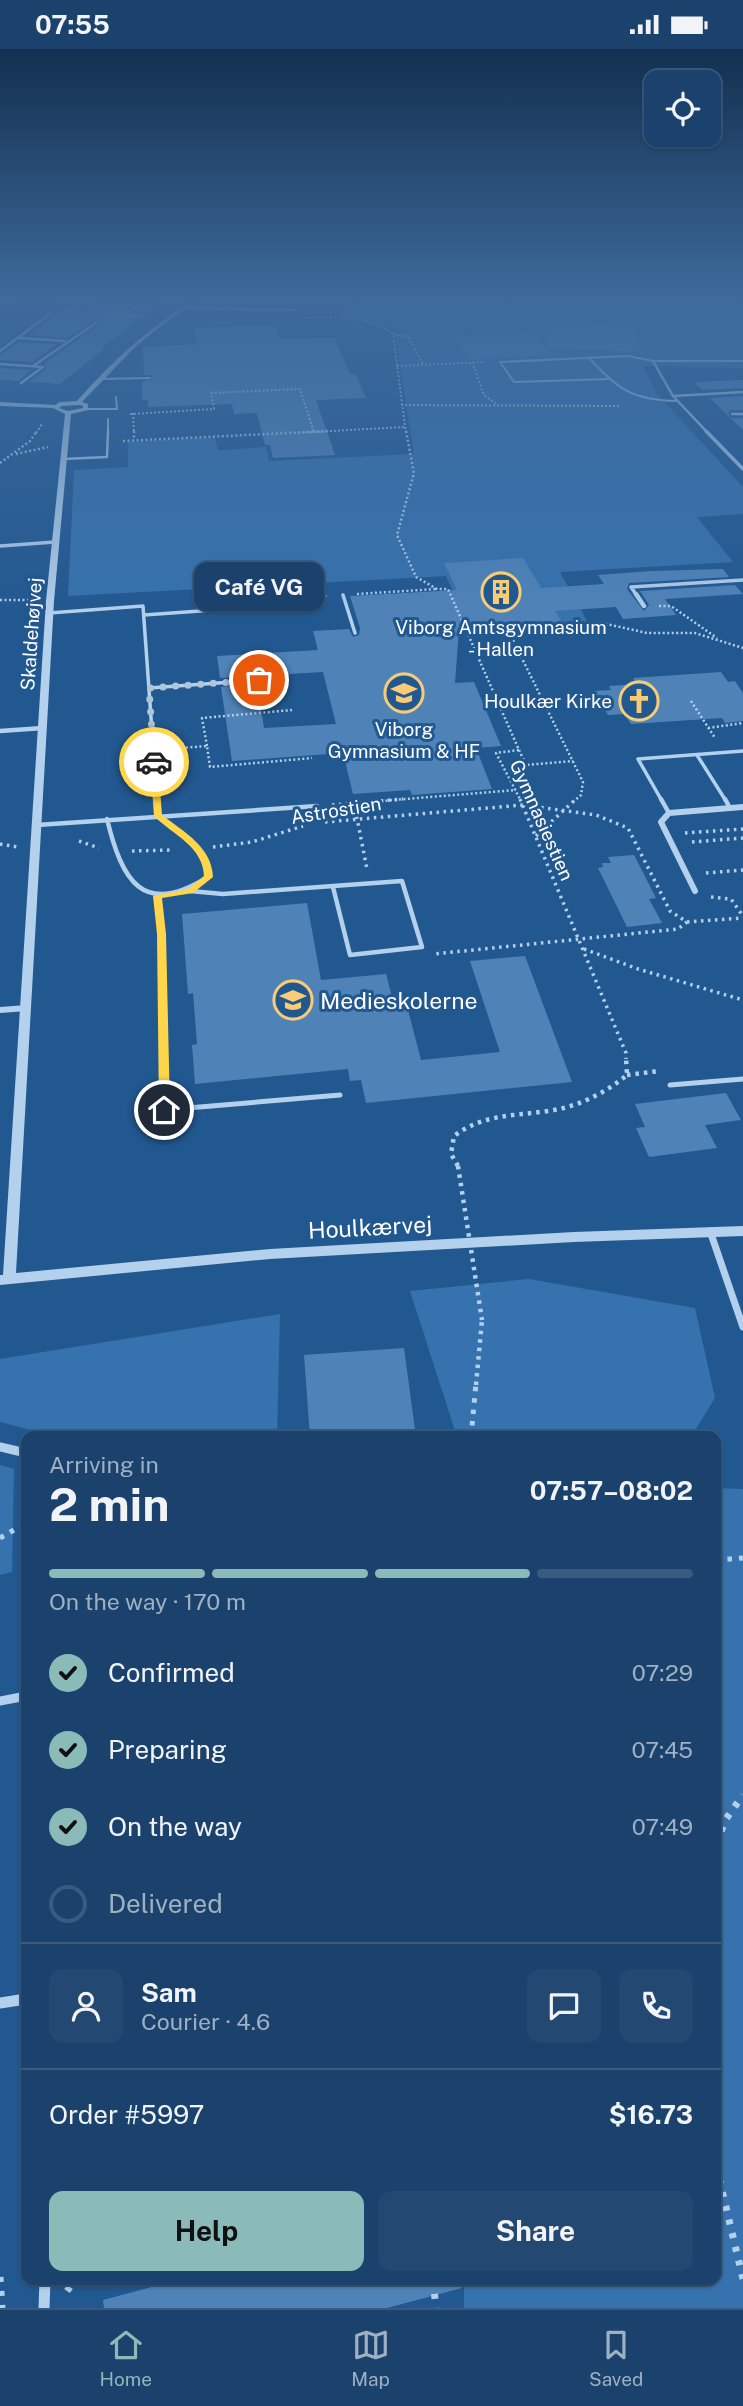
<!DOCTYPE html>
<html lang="en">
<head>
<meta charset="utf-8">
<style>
  body { margin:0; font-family:"Public Sans",sans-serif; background:#234972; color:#f1f3f6; height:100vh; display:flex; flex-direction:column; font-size:26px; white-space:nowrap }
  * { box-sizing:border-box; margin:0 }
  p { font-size:23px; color:#9fb0c2 }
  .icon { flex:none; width:38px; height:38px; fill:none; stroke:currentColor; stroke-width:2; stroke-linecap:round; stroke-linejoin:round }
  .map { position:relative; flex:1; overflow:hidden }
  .side { position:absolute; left:21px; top:1382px; width:700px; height:854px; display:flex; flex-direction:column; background:#1a426c; border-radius:14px; box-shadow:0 2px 5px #0004,0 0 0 2px #385b7f }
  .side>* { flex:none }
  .controls { position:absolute; left:644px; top:21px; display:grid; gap:14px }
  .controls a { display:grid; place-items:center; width:77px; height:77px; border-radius:14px; background:#1a426c; box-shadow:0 2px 5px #0004,0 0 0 2px #385b7f; font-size:35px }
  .pin { position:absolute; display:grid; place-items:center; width:60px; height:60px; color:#fff; margin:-30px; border:4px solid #fff; border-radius:50%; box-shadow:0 2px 7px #0007 }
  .courier { position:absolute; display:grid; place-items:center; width:70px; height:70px; margin:-35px; border:5px solid #ffd54a; border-radius:50%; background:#fff; color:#222; box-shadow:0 2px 9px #0007 }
  .bubble { position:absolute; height:49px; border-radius:14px; background:#1a426c; box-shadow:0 2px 5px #0004,0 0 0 2px #385b7f; font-size:23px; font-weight:700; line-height:49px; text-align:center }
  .overview em { font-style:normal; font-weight:700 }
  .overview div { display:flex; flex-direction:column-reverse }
  .overview { display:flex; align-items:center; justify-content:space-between; height:119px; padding:0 28px }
  h1 { font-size:46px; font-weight:700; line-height:52px }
  .bar { display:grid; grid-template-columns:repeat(4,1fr); gap:10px 7px; align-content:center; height:84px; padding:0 28px }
  .bar i { height:9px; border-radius:5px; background:#385b7f }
  .bar .current { background:#8bbbb9 }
  .bar p { grid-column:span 4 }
  .line { display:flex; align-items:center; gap:18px; padding:0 28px; border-top:2px solid #385b7f }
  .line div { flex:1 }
  .round { display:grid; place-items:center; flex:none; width:74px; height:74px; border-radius:14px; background:#234972 }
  ol { padding:0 28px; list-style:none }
  li { display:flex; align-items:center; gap:21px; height:77px }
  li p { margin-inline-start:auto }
  li .icon { padding:7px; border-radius:50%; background:#8bbbb9; color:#111; stroke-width:4 }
  li:last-child { color:#9fb0c2 }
  li i { width:38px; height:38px; border:4px solid #385b7f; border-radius:50% }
  .action { display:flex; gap:14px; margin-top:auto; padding:14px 28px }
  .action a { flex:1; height:80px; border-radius:14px; background:#8bbbb9; color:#111; font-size:28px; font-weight:700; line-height:80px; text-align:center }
  .action a+a { background:#234972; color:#f1f3f6 }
  .status { display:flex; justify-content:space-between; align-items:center; height:49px; padding:0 35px; background:#1a426c; direction:ltr }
  .status svg { height:19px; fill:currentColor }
  .tabs { display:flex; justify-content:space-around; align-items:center; height:98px; border-top:2px solid #385b7f; background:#1a426c; font-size:19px; color:#9fb0c2 }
  .tabs a { display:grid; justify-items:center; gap:4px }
  .tabs .current { color:#8bbbb9 }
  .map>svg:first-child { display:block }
</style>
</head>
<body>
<div class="status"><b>07:55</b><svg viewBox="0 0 49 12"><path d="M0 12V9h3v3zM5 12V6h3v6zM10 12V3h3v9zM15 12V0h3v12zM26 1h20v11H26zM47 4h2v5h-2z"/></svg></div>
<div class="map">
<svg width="743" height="2259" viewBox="0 0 743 2259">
  <rect width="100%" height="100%" fill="#225890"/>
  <path fill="#3672ad" d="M339,253h404v66l-100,-2 14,28 86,93v27l-46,3 36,45 -173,10 32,58 -118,7 -28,-61 -378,20 6,-126 54,-3v-25l87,-5 3,13 48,-3 3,14 145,-7 -20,-127 -54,-10z
    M529,1230l166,29 20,90 -24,39h-234l-47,-146z
    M280,1265l-3,123h-219l-58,-15v-63z
    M0,1416l14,4 -2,103 -12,3z
    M716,1439l27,1v819h-279v-28h252z"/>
  <path fill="#4f83b8" d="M99,253h62l-60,46h4l-45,36 -31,-2 17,-13 -2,-6 54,-37 2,-4 -6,-2 -27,18 -38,-3 33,-25 25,1z
    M275,276l5,14 55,-1 15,36h6l10,24 -50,2 19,55 -62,3 -3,-13h-5l-8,-32 -23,1 -2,-10 -84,3v-7h-6v-18l11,-3 -2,-4h-7l-1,-28 54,-3 -3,-16z
    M590,276l43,1 7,26 -93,-3 4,6 -82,4 -15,-23 79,-3 13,15 -1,-18 46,-1z
    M19,293l39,2 -26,18 -32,-2v-5z
    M0,319l32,2 -14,11 -18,-1z
    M743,331v8l-41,2 -8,-8z
    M743,347v14h-12l-3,3 3,5h12v12l-33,-32z
    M523,509l18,30 63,-4 -6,-9 53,-4 72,-2 6,8 -100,6 -2,6 17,22 5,-6 -9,-14 95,-6 8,9 -78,5 11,16 -53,4 -7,-12 -61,4 7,11 -103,7 -4,54 19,-1 27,64 -25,2 16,41 -80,6 -2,-5 -57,4 -10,-41 -111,8 -11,-74 36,-3 7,44 72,-4 -13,-52 -103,6 -3,-22 101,-6 -5,-19 36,-2 4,8 6,-2 1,-7 -10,-32 107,-6 -13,-27z
    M721,623l7,10 7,-1 8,12v28l-18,2 -3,-5 -91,6 -6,-10 -17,1 -14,-24 17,-1 -2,-4 28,-2 -4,-6z
    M634,806l22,43 -7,1 13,24 -35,4 -29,-59 5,-1 -1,-4h9l-3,-6z
    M307,854l14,77 65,-6 9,34 12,-2 14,54 79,-8 -30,-91 55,-5 47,126 -206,21 -5,-23 -11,1 -2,-12 -153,15 -3,-39 5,-1 -4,-51 -5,1 -6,-80z
    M726,1044l15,27 -36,5 12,23 -68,9 -13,-29 9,-1 -10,-23z
    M404,1299l12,89h-106l-6,-82z
    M178,2231h283l1,8 -75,20h-283l-1,-8z"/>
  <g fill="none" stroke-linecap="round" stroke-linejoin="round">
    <path stroke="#b3d0ec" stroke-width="2" stroke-dasharray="2 2" stroke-linecap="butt" d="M65,259l19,2
      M107,264l37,3
      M126,265l18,-12
      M306,269c28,0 64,-3 87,16l13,99
      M347,270l6,-17
      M393,285l15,3 15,27
      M472,313l12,33 14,10
      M397,317l88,-4
      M401,356l219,1
      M133,364l1,20
      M130,365l84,-5 -3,-16 89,-4 14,43
      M36,384l6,-9
      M294,384l111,-6"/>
    <path stroke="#b3d0ec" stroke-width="2.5" stroke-dasharray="2 2.5" stroke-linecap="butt" d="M134,382v9
      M406,382l8,42 -17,62 19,42 21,12h11l71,161 -23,3 25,48
      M123,392l206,-10
      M16,405l32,-7
      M0,414l30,-22 7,-10
      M357,545l79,-5
      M284,549l43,-2
      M0,551h34
      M659,557h12l46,32
      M507,579l76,154 -2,13 -7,6
      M466,581l136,-7 45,10h48l48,15
      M691,652l24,37
      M708,679l35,-5
      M207,697l-5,-28 90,-8
      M168,700l39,-3 3,21 102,-9
      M519,701l7,15 47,-4
      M381,752l135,-11"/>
    <path stroke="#b3d0ec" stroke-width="3.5" stroke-dasharray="2.5 4.5" stroke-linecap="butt" d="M520,750l106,254v6
      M350,755l7,14 10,51
      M332,756l71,-6
      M325,773l198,-17 73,10 32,13 42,83 17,11 -9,7 -244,25
      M685,784l58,-4
      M536,787l40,-37
      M79,792l20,7
      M692,793l51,-4
      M0,795l18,3
      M213,798l39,-5 51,-16
      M132,802l41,-1
      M706,824l37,-3
      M711,848l20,2 12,17
      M687,873l56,-4
      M584,900l54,20 105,31"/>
    <path stroke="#b3d0ec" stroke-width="4.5" stroke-dasharray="3.5 5" stroke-linecap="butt" d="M627,1026l32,-4
      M458,1117l-7,-12 3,-18c29,-22 60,-20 94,-25 29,-4 56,-17 79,-36l-1,-17
      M476,1336l6,-65"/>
    <path stroke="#b3d0ec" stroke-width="5" stroke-dasharray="4.5 7" stroke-linecap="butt" d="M471,1388l5,-54
      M0,1489l26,-15
      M716,1511l27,-2
      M22,1628l1,-153"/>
    <path stroke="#b3d0ec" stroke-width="7" stroke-dasharray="5 9" stroke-linecap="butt" d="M716,1795l10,-25 17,-24
      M716,2116l27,114
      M0,2228l2,31
      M433,2231l3,28
      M67,2242l8,-11"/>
    <path stroke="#b3d0ec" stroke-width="2" d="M184,259l111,2
      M589,309c30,32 43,42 88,43
      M500,313l128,-6 25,5h90
      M500,313l14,20 94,-3
      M99,330l51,-1
      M86,360h31l-1,-12
      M108,384v-14"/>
    <path stroke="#b3d0ec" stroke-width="2.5" d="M63,410l44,-2 1,-26"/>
    <path stroke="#b3d0ec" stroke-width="3.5" d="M343,546l12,38
      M49,564l94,-7 14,195
      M144,566l125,-9
      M149,639l110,-8
      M697,706l29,46
      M662,752l-24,-42 105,-8"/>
    <path stroke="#b3d0ec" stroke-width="4.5" d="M661,750l8,14
      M725,750l5,9
      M107,770c15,62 36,99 101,58 -4,-30 -28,-44 -50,-61l-1,-17
      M37,776l280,-19
      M190,842l33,3 179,-13 20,66 -72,8 -17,-68
      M157,847l4,38 2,125"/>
    <path stroke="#b3d0ec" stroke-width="5" d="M163,1009l1,52 176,-15
      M670,1036l73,-6"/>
    <path stroke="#b3d0ec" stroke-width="2.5" d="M21,253h32
      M19,289l46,3
      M0,302l51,-38
      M653,312l20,35 35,37
      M0,315l43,3 -22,16
      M33,317l63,-43
      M673,347l70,-4
      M732,365h11"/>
    <path stroke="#b3d0ec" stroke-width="3.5" d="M706,382l37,38
      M0,497l55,-4
      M637,547l-6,-9 112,-7"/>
    <path stroke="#b3d0ec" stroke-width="4.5" d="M636,545l8,12
      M0,682l43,-3"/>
    <path stroke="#b3d0ec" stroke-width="6" d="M695,842l-34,-69 8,-9 74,-6
      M0,961l27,-2"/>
    <path stroke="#b3d0ec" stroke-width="7" d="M710,1182l33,96"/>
    <path stroke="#b3d0ec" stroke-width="9" d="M0,1398l26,6
      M0,1652l26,-5"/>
    <path stroke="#b3d0ec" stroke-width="11" d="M0,1954l26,-4
      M44,2259l1,-28"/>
    <path fill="#b3d0ec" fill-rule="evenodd" d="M191,253h5l-34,23 -28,23 -52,54 6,2v6l-17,4 -17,187 -38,672 254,-24 304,-17 169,-6v10l-169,6 -304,17 -270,26v-10h3l43,-674 19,-187 -12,-6 -53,-2v-4l55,3 5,-3 17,-1c34,-39 70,-72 114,-99zM79,356l4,1v2l-15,3 -9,-3 3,-2z"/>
    <path stroke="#b3d0ec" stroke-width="4.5" stroke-dasharray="3.5 5" stroke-linecap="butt" d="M458,1117l24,154"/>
  </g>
  <linearGradient id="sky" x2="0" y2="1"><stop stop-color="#13304f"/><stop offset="0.44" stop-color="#3e6a9c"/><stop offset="1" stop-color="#3e6a9c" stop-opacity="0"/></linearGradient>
  <rect width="743" height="569" fill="url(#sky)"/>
  <path fill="#ffd54a" d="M154,710l4,3 4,53c22,17 50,32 51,62l-20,16 -31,5 4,36 4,176 -6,4 -5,-4 -2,-176 -4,-38 35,-7 16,-13c-1,-30 -31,-41 -50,-60l-4,-54z"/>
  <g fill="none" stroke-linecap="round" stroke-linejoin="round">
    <path stroke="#b2c5d8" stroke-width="7" stroke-dasharray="0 12.6" d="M154,713l-5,-74 110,-8"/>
  </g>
  <defs>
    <g id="building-ring" transform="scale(2.0125)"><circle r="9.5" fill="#225890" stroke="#f8cb75" stroke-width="1.5"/><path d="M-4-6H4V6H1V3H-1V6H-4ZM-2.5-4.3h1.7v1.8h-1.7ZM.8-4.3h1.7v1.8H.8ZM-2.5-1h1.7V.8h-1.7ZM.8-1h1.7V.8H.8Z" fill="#f8cb75"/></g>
    <g id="school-ring" transform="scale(2.0125)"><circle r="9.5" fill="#225890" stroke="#f8cb75" stroke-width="1.5"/><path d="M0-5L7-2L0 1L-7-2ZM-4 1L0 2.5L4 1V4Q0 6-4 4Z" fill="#f8cb75"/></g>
    <g id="church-ring" transform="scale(2.0125)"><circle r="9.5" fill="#225890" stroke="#f8cb75" stroke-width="1.5"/><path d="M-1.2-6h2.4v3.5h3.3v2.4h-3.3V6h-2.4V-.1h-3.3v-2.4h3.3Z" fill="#f8cb75"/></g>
  </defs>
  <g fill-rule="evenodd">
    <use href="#building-ring" x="501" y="543"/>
    <use href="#school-ring" x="404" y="644"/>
    <use href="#church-ring" x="639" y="652"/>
    <use href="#school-ring" x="293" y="951"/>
  </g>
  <g text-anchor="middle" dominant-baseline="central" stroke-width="6" stroke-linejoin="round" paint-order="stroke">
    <g font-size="19" fill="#fff" stroke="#225890">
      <text x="501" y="578">Viborg Amtsgymnasium<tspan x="501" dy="22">- Hallen</tspan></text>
      <text x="612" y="652" text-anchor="end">Houlkær Kirke</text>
      <text x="404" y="680">Viborg<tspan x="404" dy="22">Gymnasium &amp; HF</tspan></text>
    </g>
    <g font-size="19" fill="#fff" stroke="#225890">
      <text transform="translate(31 585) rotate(-86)">Skaldehøjvej</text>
      <text transform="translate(336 761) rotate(-9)">Astrostien</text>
      <text transform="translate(542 771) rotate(66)">Gymnasiestien</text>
    </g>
    <g font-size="23" fill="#fff" stroke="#225890" text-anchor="start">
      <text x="320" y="951">Medieskolerne</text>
    </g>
    <g font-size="23" fill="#fff" stroke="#225890">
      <text transform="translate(370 1178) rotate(-3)">Houlkærvej</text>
    </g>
  </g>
</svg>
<div class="controls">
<a><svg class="icon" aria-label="locate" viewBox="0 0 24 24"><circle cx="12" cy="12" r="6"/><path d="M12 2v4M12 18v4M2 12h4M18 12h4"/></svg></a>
</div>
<div class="pin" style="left:259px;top:631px;background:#ea580c"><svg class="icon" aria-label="bag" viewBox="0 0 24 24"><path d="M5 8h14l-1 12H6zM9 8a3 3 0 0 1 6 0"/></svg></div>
<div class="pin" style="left:164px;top:1061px;background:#1f2937"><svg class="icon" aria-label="home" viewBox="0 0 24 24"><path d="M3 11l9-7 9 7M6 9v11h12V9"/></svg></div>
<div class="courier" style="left:154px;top:713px"><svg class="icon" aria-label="car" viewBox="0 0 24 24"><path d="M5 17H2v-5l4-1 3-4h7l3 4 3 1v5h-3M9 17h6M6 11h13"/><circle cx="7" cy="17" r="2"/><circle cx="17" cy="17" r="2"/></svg></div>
<div class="bubble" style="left:194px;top:513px;width:130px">Café VG</div>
<section class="side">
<div class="overview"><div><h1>2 min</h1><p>Arriving in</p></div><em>07:57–08:02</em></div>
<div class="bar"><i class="current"></i><i class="current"></i><i class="current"></i><i></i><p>On the way · 170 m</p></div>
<ol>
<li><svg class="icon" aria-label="check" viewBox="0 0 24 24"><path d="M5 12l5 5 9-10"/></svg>Confirmed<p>07:29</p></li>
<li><svg class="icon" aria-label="check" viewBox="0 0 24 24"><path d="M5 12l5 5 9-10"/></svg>Preparing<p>07:45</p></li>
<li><svg class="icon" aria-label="check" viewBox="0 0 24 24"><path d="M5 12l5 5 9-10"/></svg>On the way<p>07:49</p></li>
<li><i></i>Delivered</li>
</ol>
<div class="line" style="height:126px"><a class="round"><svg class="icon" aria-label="person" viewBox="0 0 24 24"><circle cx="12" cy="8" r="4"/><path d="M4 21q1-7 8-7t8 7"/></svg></a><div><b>Sam</b><p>Courier · 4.6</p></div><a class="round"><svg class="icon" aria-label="chat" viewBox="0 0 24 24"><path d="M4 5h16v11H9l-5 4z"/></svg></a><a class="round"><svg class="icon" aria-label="phone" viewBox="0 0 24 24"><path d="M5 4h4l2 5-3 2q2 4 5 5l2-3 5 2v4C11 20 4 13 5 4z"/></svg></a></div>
<div class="line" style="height:91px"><div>Order #5997</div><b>$16.73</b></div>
<div class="action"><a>Help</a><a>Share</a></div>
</section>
</div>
<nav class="tabs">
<a class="current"><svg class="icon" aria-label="home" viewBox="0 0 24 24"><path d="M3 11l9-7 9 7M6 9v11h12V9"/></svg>Home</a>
<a><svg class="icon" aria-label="map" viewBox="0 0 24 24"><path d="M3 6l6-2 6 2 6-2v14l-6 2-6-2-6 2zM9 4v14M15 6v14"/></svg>Map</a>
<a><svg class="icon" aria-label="saved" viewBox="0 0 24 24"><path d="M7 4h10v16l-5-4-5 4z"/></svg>Saved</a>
</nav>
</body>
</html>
